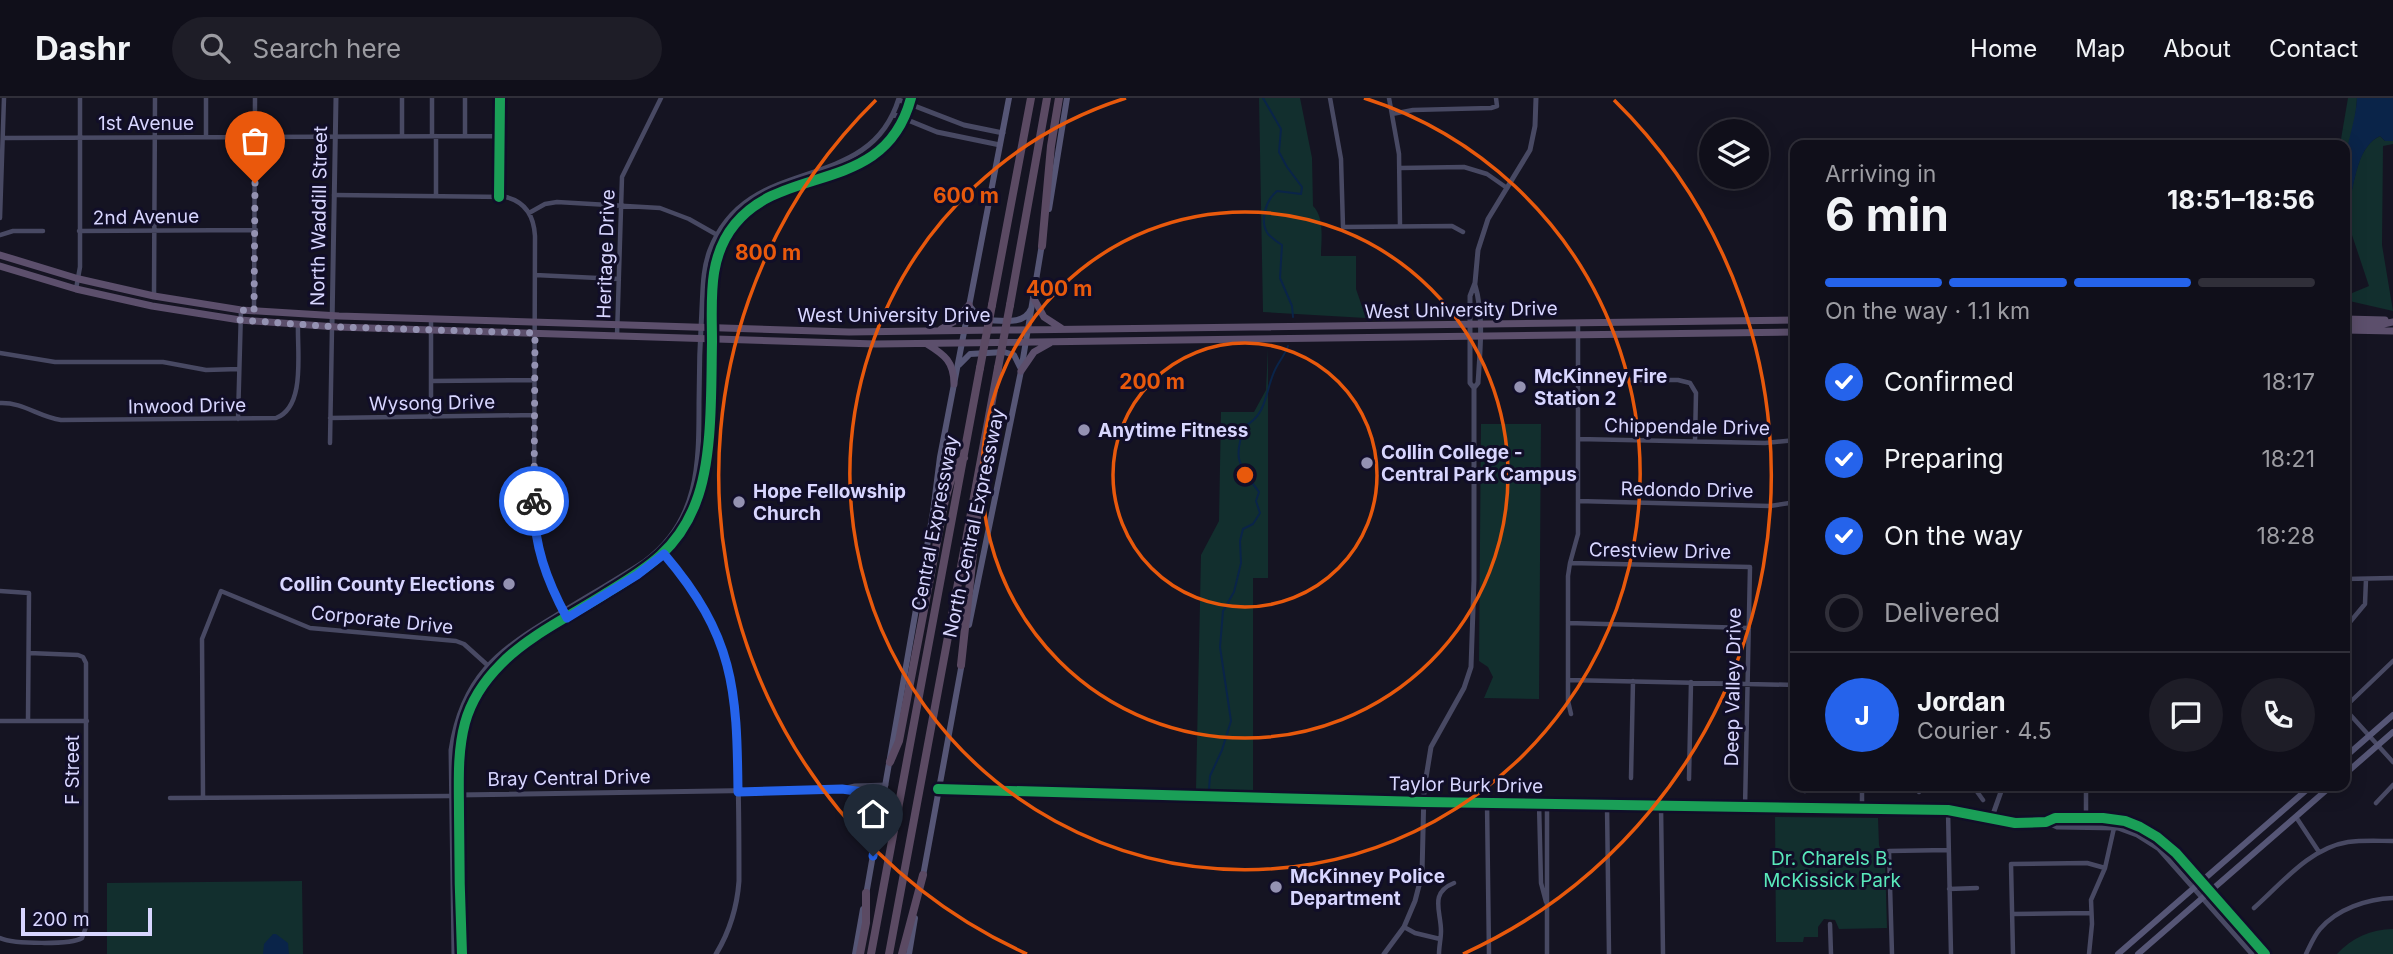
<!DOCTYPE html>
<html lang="en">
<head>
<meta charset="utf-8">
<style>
  body { margin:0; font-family:Inter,sans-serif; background:#1e1d27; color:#f1f3f6; height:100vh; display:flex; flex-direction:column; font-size:26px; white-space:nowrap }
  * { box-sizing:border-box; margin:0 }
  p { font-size:23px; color:#9c9ca2 }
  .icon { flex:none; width:38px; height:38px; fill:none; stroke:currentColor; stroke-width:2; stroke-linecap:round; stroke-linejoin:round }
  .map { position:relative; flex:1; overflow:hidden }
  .sheet { position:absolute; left:1790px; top:42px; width:560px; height:651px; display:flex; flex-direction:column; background:#100f1a; border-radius:14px; box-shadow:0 4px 18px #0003,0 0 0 2px #302f39 }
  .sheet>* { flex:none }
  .buttons { position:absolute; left:1699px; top:21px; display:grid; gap:14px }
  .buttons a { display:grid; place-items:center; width:70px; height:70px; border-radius:50%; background:#100f1a; box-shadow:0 4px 18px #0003,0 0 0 2px #302f39; font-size:35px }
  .scale { position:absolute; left:21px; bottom:18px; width:131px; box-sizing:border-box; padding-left:7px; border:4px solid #d8d6ff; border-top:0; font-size:19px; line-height:24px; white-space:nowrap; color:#d8d6ff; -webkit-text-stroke:5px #110e28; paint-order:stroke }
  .pin { position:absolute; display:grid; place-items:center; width:60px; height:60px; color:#fff; margin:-72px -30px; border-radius:50% 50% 50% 0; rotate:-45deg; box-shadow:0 0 7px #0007 }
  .pin .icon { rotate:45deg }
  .courier { position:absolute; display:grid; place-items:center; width:70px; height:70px; margin:-35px; border:5px solid #2563eb; border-radius:50%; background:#fff; color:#222; box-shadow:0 2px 9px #0007 }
  .head em { font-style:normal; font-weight:700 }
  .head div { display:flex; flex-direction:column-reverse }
  .head { display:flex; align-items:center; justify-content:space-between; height:119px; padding:0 35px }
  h1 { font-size:46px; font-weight:700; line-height:52px }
  .bar { display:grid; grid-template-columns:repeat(4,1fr); gap:10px 7px; align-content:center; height:84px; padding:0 35px }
  .bar i { height:9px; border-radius:5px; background:#302f39 }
  .bar .current { background:#2563eb }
  .bar p { grid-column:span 4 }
  .line { display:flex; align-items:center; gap:18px; padding:0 35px; border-top:2px solid #302f39 }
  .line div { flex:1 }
  .round { display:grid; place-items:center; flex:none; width:74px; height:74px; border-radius:37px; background:#1e1d27 }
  ol { padding:0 35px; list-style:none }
  li { display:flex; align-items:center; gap:21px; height:77px }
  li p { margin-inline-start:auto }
  li .icon { padding:7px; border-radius:50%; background:#2563eb; color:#fff; stroke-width:4 }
  li:last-child { color:#9c9ca2 }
  li i { width:38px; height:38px; border:4px solid #302f39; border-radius:50% }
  header { display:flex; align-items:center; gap:42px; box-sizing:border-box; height:98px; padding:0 35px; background:#100f1a; border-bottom:2px solid #302f39 }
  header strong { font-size:33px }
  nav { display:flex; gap:38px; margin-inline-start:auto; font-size:24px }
  .search { width:490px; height:63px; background:#1e1d27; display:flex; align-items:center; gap:18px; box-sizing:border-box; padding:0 24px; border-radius:38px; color:#9c9ca2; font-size:26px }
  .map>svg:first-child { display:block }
</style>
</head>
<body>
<header>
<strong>Dashr</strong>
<div class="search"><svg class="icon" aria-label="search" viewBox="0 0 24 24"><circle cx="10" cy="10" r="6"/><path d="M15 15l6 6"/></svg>Search here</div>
<nav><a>Home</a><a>Map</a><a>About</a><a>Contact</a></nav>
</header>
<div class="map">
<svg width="2393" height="856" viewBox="0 0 2393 856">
  <rect width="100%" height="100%" fill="#151422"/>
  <path fill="#122f2e" d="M1259,0h41l12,60 1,48c12,12 8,34 8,50h35v33l10,29 -103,-6z
    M2348,0h9c-1,26 -9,50 -12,75v-28h-5z
    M2380,38l5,5h8v3l-10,2 -1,99 11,66 -48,-11v-4l24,-10 -24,-72v-40l6,20c5,-21 8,-48 29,-58z
    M1268,250v230h-15v215l-57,-4 5,-234 18,-34 2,-109h33l12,-22z
    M1481,326h60l-2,275 -55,-1 9,-21 -5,-10 -9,-6z
    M1775,719l103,1 1,27 6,16 2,67 -48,1 -4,-9 -11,-1 -6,8v10h-14l-1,5h-27z
    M302,783l1,73h-196v-71z
    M2393,831v25h-56c15,-16 34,-25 56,-25z"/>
  <path fill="#0a2449" d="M2357,0h36v43h-8l-5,-5c-21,10 -24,39 -29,59 -2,-7 -6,-15 -6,-22 -1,-26 11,-50 12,-75z
    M273,836h3l12,9 1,11h-26l1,-10z"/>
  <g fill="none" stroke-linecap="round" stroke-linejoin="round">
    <path stroke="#0a2449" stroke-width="2" d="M1263,0l18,31 -2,23 8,15 15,20 -1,7 -24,-3c-11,9 -18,30 -9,43 4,4 9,8 14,11l-2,33 12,28 1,11
      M1209,691l1,-13 12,-26 9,-29 -11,-74 3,-36 11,-19 7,-29 -1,-22 3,-12 10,-5 7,-11 -4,-12 3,-9c-20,-27 -27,-33 -14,-66 24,-12 20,-40 32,-60 4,-7 8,-12 11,-20"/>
    <path stroke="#484963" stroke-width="4.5" d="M206,0v39
      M432,0v38
      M1330,0l11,61 2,68 109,-1 11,6
      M1389,0l10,56 1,72
      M1392,16l21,-4 78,-2 6,-2 -1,-8
      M402,38v-38
      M465,38v-38
      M3,40l497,-2
      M1400,70l64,-1 23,7 20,14
      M334,97l172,2c20,5 28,20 29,39l-1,278 8,48 11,29 12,23
      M436,98v-60
      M499,99l1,-99
      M529,115l16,-9 12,-2 103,6 29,11 30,17
      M0,120l4,-120
      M79,133l177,-1
      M0,137l13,-4h30
      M535,177l84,4
      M76,191l4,-22v-169
      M154,197l1,-197
      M254,212l1,-212
      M617,238l5,-159 39,-79
      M0,255l55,9h108l43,8 33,-1
      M1578,282h100l12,3 6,10 -1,48
      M432,283l103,-1
      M0,305c23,-1 39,14 61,17l215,-2c30,-11 21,-67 22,-93
      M431,319v-98
      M330,320l205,-3
      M238,321l3,-109
      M1578,341l187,4 31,-3
      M330,345l2,-116
      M1578,403l192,5 26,-4
      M1570,465l180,4 -5,241
      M2345,481l48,-1
      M0,493l29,2 -1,127
      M1568,525l181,5
      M2345,530l20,-24 1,-25
      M1568,582l228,5
      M2345,609l48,-46
      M2345,611l48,53
      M1571,616l-3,-13v-125l2,-13 8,-29v-210
      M0,623h87
      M1631,680l2,-97
      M1689,681l2,-97
      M1802,688l3,5
      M1916,688l3,6
      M1973,688l10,14
      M2086,688v32
      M203,699l-1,-158 19,-48 89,37 146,13 8,3 30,27
      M170,700l281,-2
      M1487,704l2,152
      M1539,705l2,80 5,19
      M1547,705v151
      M2376,705l17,-18
      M1607,707l2,149
      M1661,708l2,148
      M1862,711v-23
      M1948,712l3,144
      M2296,719l23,35
      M1949,791l28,-1
      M2254,810c28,-25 56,-60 94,-66 15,-2 30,-1 45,-1
      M2012,816l79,-1
      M1830,826l1,30
      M1404,829l11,6 25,6
      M0,840c13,6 71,7 82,0l4,-11v-264l-3,-6 -5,-2 -49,-2
      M1439,856c0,-8 2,-15 2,-23 0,-20 -12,-38 13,-48
      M1892,856l-3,-103 59,-1
      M2013,856l-2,-90 76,-1 18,5
      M2089,856l3,-30 -1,-24 14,-32 11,-49
      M2306,856c4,-8 8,-18 14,-25 17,-20 47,-30 73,-31"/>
    <path stroke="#484963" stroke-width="5" d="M899,2l65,25 39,8
      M893,16l44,18 63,13
      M332,228l4,-228
      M1474,290l4,-5c2,-31 6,-68 -3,-98
      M664,456c22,26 42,52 55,84 19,46 19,94 19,142 1,34 1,68 1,101 -2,27 -9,50 -23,73
      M938,691l486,13 524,8 67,13 31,-1 9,-4h48l22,3 15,6 17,10 19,16 89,101
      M845,692l39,5
      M456,697l386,-6 13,-3 31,-1
      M1992,719l11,-31
      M2046,724l11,5 61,1 19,7 22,14 93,105
      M454,856l-3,-204c11,-73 46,-99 106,-135 29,-18 59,-35 88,-54 54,-40 54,-97 54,-158 0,-32 1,-64 3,-96 1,-19 1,-39 8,-57 39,-100 159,-52 189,-152
      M462,856c-2,-47 -3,-93 -3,-140 0,-31 -2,-61 6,-91 6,-22 20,-43 36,-59 28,-29 73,-50 107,-72 40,-24 71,-44 88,-90 17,-43 15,-113 16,-160 0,-41 -5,-84 23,-118 49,-61 150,-28 176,-126
      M1384,856l20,-27 11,-26 7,-27 2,-84 7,-43 33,-59 7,-21 3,-87v-192l-4,-5v-87l5,-13 3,-33 10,-31 42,-69 5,-24 1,-28"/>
    <path stroke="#565676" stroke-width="6" d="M1049,111l18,-111
      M969,207l11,14 4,1c16,0 40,6 47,-11
      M959,267l11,-11 34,-2 10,3 7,14
      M969,527l52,-254 21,-127
      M2345,659l48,-42
      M2345,676l48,-42
      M923,778l39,-213
      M866,797l67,-383 7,-55 69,-359
      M855,856l8,-45
      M909,856l6,-36
      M2118,856l193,-168
      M2138,856l193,-168"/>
    <path stroke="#5c4f6c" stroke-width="7" d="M0,157l79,24 75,17 87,14 98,6 510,16 947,-12
      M0,168l76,23 76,17 88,14 97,7 539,17 920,-12
      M1034,201l10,18 17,11
      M2345,221l40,1
      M2345,227h34l14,-3
      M941,231l14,-8 14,-16
      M2345,232l48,1
      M927,246c18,11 27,18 27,40
      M1021,273l13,-19 16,-9"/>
    <path stroke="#5b4a63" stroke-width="8" d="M1042,148l9,-100 8,-48
      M992,207l39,-207
      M1010,207l37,-207
      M961,567l19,-175
      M890,664l9,-21 46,-241 10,-34 9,-8
      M860,856l6,-31v-30
      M871,856l109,-586
      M889,856l109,-586
      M902,856l21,-79"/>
    <path stroke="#5b4a63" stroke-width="8" d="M980,270l12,-63
      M998,270l12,-63"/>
    <g stroke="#110e28" stroke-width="15">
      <path id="cycleway" d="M499,99l1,-99
        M938,691l486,13 524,8 67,13 31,-1 9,-4h48l22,3 15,6 17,10 19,16 89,101
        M462,856c-2,-47 -3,-93 -3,-140 0,-31 -2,-61 6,-91 6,-22 20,-43 36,-59 28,-29 73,-50 107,-72 40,-24 71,-44 88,-90 17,-43 15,-113 16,-160 0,-41 -5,-84 23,-118 49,-61 150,-28 176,-126"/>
    </g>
    <use href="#cycleway" stroke="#1a9f57" stroke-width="10"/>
  </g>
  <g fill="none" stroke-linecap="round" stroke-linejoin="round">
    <path stroke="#9492b2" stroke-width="7" stroke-dasharray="0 12.6" d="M255,85l-1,128 -13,-1 -1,10 97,7 198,6 -1,168"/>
    <path stroke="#2563eb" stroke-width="9" d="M534,403c-1,43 13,80 33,117l70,-43 27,-21c70,82 73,134 74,238l104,-3 42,6 -11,61"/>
  </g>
  <g fill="none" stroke="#e8590c" stroke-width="3.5">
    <circle cx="1245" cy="377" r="132"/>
    <circle cx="1245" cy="377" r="263"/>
    <path d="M1364 0A395 395 0 1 1 1126 0"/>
    <path d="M1027 856A526 526 0 0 1 876 2M1614 2A526 526 0 0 1 1463 856"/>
  </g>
  <g fill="#9492b2" stroke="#110e28" stroke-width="2.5">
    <circle cx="1520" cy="289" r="7"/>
    <circle cx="1084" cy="332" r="7"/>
    <circle cx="1367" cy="365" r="7"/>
    <circle cx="739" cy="404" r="7"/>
    <circle cx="509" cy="486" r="7"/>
    <circle cx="1276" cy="789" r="7"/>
  </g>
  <g text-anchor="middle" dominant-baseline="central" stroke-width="6" stroke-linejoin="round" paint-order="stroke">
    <g font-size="19" fill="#d8d6ff" stroke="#110e28">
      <text x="146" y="25">1st Avenue</text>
      <text transform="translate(319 118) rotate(-89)">North Waddill Street</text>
      <text transform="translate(146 119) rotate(-1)">2nd Avenue</text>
      <text transform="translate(606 156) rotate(-88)">Heritage Drive</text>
      <text transform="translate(1461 212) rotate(-1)">West University Drive</text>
      <text x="894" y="217">West University Drive</text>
      <text transform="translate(432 305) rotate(-1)">Wysong Drive</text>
      <text transform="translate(187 308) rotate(-1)">Inwood Drive</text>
      <text transform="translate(1687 329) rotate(1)">Chippendale Drive</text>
      <text transform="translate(1687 392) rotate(1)">Redondo Drive</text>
      <text transform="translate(935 425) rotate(-79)">Central Expressway</text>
      <text transform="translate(974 425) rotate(-78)">North Central Expressway</text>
      <text transform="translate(1660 453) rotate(1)">Crestview Drive</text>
      <text transform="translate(382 522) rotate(6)">Corporate Drive</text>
      <text transform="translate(1733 589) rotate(-89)">Deep Valley Drive</text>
      <text transform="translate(72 672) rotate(-90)">F Street</text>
      <text transform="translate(569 680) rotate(-1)">Bray Central Drive</text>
      <text transform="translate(1466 687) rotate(1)">Taylor Burk Drive</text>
    </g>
    <g font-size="19" font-weight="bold" fill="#d8d6ff" stroke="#110e28" text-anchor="start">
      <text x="1534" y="278">McKinney Fire<tspan x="1534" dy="22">Station 2</tspan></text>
      <text x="1098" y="332">Anytime Fitness</text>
      <text x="1381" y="354">Collin College -<tspan x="1381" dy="22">Central Park Campus</tspan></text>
      <text x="753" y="393">Hope Fellowship<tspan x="753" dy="22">Church</tspan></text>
      <text x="495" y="486" text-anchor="end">Collin County Elections</text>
      <text x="1290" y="778">McKinney Police<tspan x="1290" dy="22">Department</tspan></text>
    </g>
    <g font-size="19" fill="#59e8bb" stroke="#110e28">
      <text x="1832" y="760">Dr. Charels B.<tspan x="1832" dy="22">McKissick Park</tspan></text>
    </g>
  </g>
  <circle cx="1245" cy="377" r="10" fill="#e8590c" stroke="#110e28" stroke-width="3.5"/>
  <g font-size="21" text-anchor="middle" font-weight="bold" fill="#e8590c" stroke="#110e28" stroke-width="6" stroke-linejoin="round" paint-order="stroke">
    <text x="966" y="105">600 m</text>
    <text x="768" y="162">800 m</text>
    <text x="1059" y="198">400 m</text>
    <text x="1152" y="291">200 m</text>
  </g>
</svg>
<div class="buttons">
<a><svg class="icon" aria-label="layers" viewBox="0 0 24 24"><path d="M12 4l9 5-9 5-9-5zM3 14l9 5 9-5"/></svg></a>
</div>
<div class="scale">200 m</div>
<div class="pin" style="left:255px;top:85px;background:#ea580c"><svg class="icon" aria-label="bag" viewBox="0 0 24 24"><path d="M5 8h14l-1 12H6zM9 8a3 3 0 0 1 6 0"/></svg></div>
<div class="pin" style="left:873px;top:758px;background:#1f2937"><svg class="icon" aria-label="home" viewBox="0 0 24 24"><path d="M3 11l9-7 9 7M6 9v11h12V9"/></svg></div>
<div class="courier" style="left:534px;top:403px"><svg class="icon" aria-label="bike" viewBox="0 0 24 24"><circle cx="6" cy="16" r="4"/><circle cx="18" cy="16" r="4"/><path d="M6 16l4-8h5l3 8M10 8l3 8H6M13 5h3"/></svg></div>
<section class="sheet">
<div class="head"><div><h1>6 min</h1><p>Arriving in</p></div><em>18:51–18:56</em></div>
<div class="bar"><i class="current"></i><i class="current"></i><i class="current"></i><i></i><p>On the way · 1.1 km</p></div>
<ol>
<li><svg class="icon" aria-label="check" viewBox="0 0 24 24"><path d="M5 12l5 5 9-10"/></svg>Confirmed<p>18:17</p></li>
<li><svg class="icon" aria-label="check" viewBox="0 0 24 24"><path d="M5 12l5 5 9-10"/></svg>Preparing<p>18:21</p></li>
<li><svg class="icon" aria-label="check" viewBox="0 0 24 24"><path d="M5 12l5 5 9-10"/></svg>On the way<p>18:28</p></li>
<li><i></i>Delivered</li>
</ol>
<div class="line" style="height:126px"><b class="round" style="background:#2563eb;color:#fff">J</b><div><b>Jordan</b><p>Courier · 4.5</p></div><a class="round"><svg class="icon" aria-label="chat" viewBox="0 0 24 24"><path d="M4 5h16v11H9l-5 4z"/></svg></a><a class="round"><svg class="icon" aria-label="phone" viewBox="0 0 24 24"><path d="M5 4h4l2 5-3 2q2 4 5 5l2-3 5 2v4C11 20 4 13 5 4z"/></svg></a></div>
</section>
</div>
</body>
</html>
